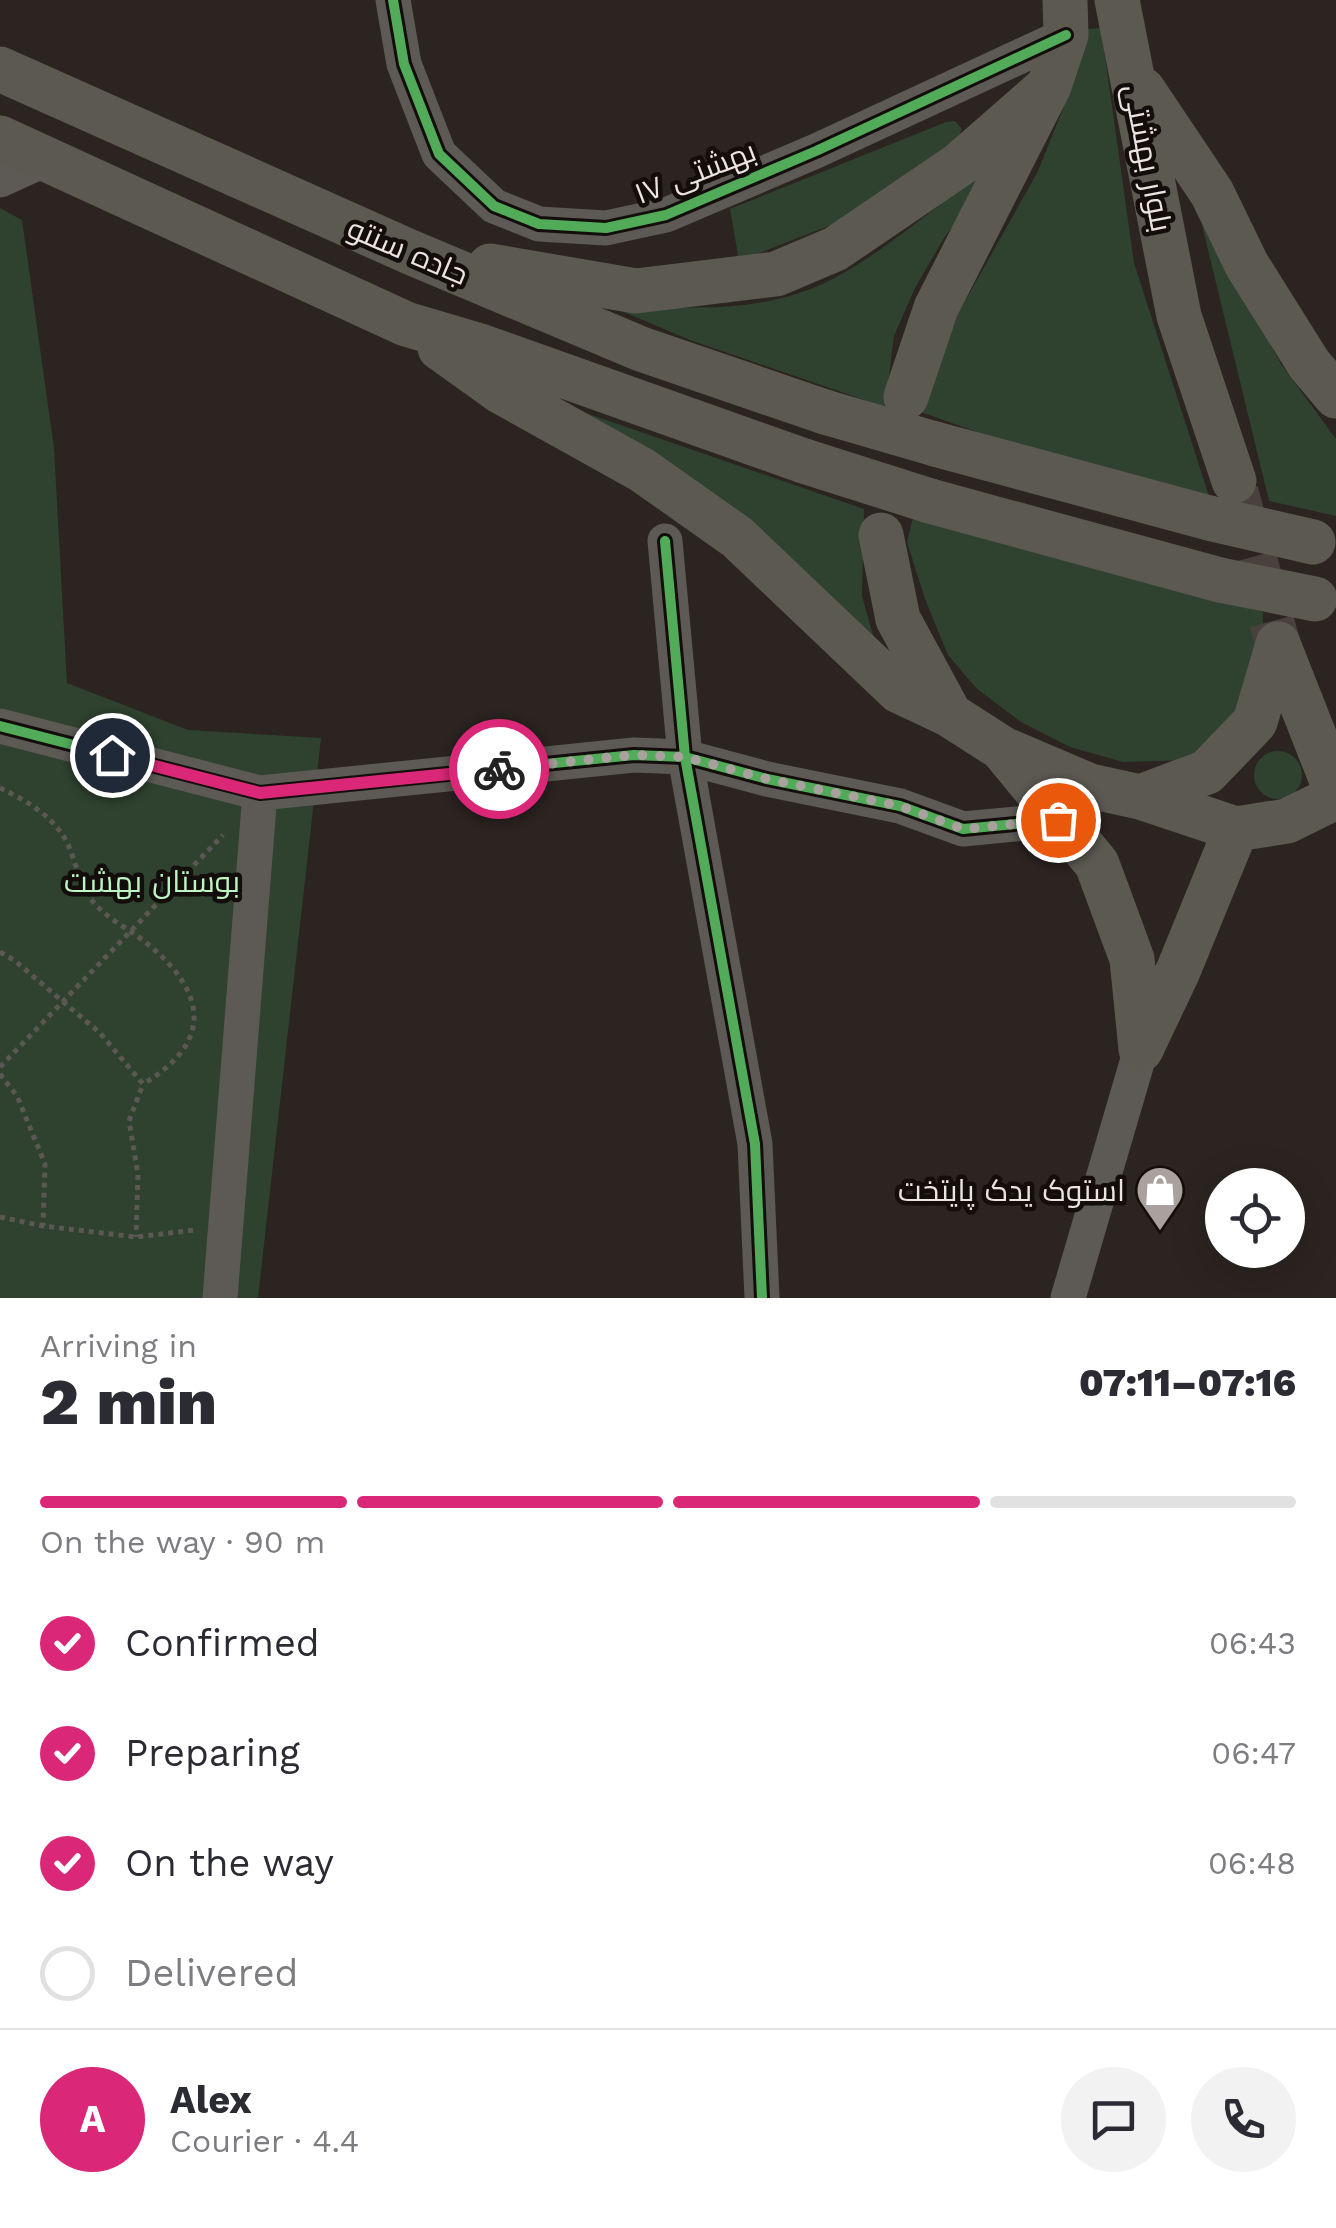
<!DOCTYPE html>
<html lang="en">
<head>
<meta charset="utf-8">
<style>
  body { margin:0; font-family:"Work Sans",Cairo,sans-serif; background:#f2f2f3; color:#2b2b33; height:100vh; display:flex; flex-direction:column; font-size:38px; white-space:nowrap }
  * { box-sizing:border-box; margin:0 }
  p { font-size:32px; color:#7c7c81 }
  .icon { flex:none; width:55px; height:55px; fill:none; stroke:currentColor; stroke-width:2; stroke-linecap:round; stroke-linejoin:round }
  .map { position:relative; height:1298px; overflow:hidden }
  .drawer { display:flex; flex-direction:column; background:#fff; flex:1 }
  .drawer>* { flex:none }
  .buttons { position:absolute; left:1205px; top:1168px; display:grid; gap:20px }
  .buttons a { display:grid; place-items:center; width:100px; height:100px; border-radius:50%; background:#fff; box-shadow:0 10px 40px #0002; font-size:50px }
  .pin { position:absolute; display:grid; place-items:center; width:85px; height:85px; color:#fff; margin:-42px; border:5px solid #fff; border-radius:50%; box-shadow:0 2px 10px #0007 }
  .courier { position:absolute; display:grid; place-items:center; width:100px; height:100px; margin:-50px; border:8px solid #db2777; border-radius:50%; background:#fff; color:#222; box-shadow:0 2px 12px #0007 }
  .headline em { font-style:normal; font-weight:800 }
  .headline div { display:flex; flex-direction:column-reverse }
  .headline { display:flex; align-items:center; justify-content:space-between; height:170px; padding:0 40px }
  h1 { font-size:65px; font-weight:800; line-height:75px }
  .bar { display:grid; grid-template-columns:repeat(4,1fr); gap:15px 10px; align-content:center; height:120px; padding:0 40px }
  .bar i { height:12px; border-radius:8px; background:#e1e1e2 }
  .bar .selected { background:#db2777 }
  .bar p { grid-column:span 4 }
  .line { display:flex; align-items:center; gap:25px; padding:0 40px; border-top:2px solid #e1e1e2 }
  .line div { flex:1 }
  .round { display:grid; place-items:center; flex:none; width:105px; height:105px; border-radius:52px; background:#f2f2f3 }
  ol { padding:0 40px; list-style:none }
  li { display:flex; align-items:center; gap:30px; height:110px }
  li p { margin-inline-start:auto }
  li .icon { padding:10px; border-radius:50%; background:#db2777; color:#fff; stroke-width:4 }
  li:last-child { color:#7c7c81 }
  li i { width:55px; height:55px; border:5px solid #e1e1e2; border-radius:50% }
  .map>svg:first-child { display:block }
</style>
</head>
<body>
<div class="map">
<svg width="1336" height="1298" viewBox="0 0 1336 1298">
  <rect width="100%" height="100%" fill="#2b2421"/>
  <path fill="#2e422f" d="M1101,28l33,235 75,233 -221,-60 -67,-24 37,-98 80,-143 25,-62 23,-80z
    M955,121l7,8 -4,9 -99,76 -120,47 -9,-52 216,-87z
    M982,174l-4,17 -34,47 -29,50 -21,48 -9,71 -195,-67 -92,-39c81,8 166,16 240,-25 51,-28 96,-69 144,-102z
    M0,208l22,12 32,228 13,235 121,47 133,8 -63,560h-258z
    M1202,225l15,19 64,120 55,75v77l-67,-15z
    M580,411l284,98 -2,87 13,46z
    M913,518l350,94 -1,52 -28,56 -43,40 -68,2 -53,-15 -49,-25 -45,-34 -28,-33 -23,-56 -18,-57z
    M1254 775a24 24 0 1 1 48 0a24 24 0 1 1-48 0Z"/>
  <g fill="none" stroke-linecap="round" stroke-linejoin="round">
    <path stroke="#48413e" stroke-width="45" stroke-dasharray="45 22" stroke-linecap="butt" d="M1236,492l42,152"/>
    <path stroke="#5b5854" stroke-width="5" stroke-dasharray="5 5" stroke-linecap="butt" d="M0,788c26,12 58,31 69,59 8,19 11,40 25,56 15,17 37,27 55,42 59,49 63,98 -6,139
      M0,952l14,8 86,73 43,51 -14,37 9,53 -2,63
      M0,1067l223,-232
      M0,1074l17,22 28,68 -2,62
      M0,1217l43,9 93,11 59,-7"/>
    <path stroke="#5d5955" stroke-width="35" d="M393,0l11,64 35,90 55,52 45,18 67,4 60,-13 150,-64 250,-116
      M0,180l46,-21
      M665,541l20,216 70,387 7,154
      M0,726l260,67 374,-38 51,2 82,22 133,27 63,23 95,-9
      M220,1298l40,-505
      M1068,1298l73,-249"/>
    <path stroke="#5c5951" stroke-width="45" d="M1117,0l62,316 55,165
      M0,69l410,183 231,97 184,63
      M1143,90l69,103 35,72 62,99 27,32
      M0,138l406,186 71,21 327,116
      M490,266l146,25 140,-17 59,-25 125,-85 89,-78
      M440,348l60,43 142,79 95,67 162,154 51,24
      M906,397l30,-89 113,-222 17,-51 -1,-35
      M935,444l274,74
      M930,501l290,79
      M881,535l17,84 52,96 53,34 87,37 50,11 67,-25 48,-50 23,-78
      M1278,644l58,147
      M1004,751l93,113 35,95 9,90 37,-78 58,-142
      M1140,797l96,32 51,-8 49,-24"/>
    <path stroke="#5c5951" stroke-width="45" d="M825,412l110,32
      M804,461l126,40
      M1209,518l104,24
      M1220,580l95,19"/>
    <g stroke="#130d0b" stroke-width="16">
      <path id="cycleway" d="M393,0l11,64 35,90 55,52 45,18 67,4 60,-13 150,-64 250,-116
        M665,541l20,216 70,387 7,154
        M0,726l260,67 374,-38 51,2 82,22 133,27 63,23 95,-9"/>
    </g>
    <use href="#cycleway" stroke="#51ab58" stroke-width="10"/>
  </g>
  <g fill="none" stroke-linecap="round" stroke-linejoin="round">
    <path stroke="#a9a19e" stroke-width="10" stroke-dasharray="0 18" d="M499,769l135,-14 51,2 82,22 133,27 63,23 95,-9"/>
    <path stroke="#db2777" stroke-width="12" d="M112,755l148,38 239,-24"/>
  </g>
  <defs>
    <g id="shop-pin" transform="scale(2.5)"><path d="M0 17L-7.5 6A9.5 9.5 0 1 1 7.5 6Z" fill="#a9a19e" stroke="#130d0b"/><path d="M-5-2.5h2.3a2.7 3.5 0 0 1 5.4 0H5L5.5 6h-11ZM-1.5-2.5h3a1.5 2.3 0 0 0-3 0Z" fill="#fff"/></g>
  </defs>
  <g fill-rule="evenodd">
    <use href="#shop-pin" x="1160" y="1190"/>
  </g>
  <g text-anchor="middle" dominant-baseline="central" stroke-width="9" stroke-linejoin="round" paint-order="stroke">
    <g font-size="30" fill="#ede4e1" stroke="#130d0b">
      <text transform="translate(1148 158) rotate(79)">بلوار بهشتی</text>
      <text transform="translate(695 172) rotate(-21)">بهشتی ۱۷</text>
      <text transform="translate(408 251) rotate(23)">جاده سنتو</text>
    </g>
    <g font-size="30" fill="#bef5c3" stroke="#130d0b">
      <text x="152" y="881">بوستان بهشت</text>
    </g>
    <g font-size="30" fill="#ede4e1" stroke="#130d0b" text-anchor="end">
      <text x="1125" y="1190">استوک یدک پایتخت</text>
    </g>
  </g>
</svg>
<div class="buttons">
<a><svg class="icon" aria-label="locate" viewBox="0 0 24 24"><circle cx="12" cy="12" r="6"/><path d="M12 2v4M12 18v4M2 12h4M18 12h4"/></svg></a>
</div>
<div class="pin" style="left:1058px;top:820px;background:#ea580c"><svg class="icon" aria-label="bag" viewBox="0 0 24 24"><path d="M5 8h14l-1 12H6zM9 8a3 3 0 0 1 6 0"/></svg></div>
<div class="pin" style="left:112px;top:755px;background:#1f2937"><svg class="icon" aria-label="home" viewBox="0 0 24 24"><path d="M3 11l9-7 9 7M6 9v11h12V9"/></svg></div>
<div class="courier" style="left:499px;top:769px"><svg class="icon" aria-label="bike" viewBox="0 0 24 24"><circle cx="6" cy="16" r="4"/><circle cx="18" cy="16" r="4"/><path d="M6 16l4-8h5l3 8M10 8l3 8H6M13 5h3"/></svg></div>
</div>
<section class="drawer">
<div class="headline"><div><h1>2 min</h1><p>Arriving in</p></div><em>07:11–07:16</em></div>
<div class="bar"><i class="selected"></i><i class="selected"></i><i class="selected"></i><i></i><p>On the way · 90 m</p></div>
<ol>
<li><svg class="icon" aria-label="check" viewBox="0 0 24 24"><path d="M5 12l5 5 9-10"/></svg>Confirmed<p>06:43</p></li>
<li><svg class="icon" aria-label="check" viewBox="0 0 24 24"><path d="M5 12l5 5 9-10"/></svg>Preparing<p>06:47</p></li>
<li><svg class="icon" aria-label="check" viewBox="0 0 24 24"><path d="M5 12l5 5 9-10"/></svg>On the way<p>06:48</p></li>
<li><i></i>Delivered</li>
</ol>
<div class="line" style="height:180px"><b class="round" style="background:#db2777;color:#fff">A</b><div><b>Alex</b><p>Courier · 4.4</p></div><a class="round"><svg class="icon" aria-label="chat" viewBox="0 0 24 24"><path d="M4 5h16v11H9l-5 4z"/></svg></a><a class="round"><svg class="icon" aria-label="phone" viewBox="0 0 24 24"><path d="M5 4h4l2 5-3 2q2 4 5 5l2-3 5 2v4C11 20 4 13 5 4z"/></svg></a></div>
</section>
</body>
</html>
